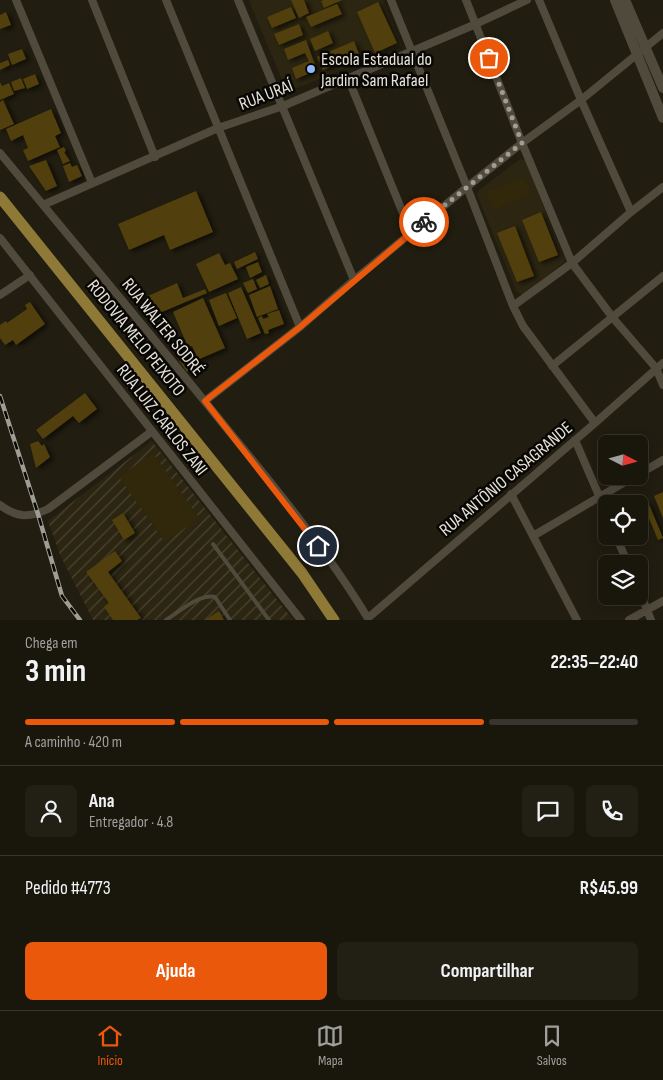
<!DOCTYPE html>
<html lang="pt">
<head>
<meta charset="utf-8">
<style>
  body { margin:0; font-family:"Sofia Sans Condensed",sans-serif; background:#221f15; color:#f1f3f6; height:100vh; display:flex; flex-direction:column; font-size:19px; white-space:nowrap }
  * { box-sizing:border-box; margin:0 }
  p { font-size:16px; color:#9f9f9d }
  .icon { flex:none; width:28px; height:28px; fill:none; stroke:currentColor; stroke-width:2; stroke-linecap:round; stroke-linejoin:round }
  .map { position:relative; height:620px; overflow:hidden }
  .sheet { display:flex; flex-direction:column; background:#19160c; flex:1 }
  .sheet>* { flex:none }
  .needle { width:32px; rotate:96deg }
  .controls { position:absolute; left:598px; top:435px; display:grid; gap:10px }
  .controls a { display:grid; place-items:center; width:50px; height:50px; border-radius:8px; background:#19160c; box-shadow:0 2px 12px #0003,0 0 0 1px #37352d; font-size:25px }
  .pin { position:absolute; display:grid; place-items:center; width:42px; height:42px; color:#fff; margin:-21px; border:2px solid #fff; border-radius:50%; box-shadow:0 1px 5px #0007 }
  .courier { position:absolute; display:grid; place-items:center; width:50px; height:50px; margin:-25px; border:4px solid #ea580c; border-radius:50%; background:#fff; color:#222; box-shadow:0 1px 6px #0007 }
  .summary em { font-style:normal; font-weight:700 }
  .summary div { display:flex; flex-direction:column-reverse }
  .summary { display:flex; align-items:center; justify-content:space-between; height:85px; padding:0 25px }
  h1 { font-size:32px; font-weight:700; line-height:38px }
  .bar { display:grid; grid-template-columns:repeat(4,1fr); gap:8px 5px; align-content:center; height:60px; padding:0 25px }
  .bar i { height:6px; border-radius:4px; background:#37352d }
  .bar .current { background:#ea580c }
  .bar p { grid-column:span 4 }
  .line { display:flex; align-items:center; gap:12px; padding:0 25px; border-top:1px solid #37352d }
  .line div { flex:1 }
  .round { display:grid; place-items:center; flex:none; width:52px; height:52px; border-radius:8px; background:#221f15 }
  .primary-button { display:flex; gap:10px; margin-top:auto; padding:10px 25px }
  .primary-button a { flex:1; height:58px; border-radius:8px; background:#ea580c; color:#fff; font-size:20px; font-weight:700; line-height:58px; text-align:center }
  .primary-button a+a { background:#221f15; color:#f1f3f6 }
  .tab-bar { display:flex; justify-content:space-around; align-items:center; height:70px; border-top:1px solid #37352d; background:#19160c; font-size:14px; color:#9f9f9d }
  .tab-bar a { display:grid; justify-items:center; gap:2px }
  .tab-bar .current { color:#ea580c }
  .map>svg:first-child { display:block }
</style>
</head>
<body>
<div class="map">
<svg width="663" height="620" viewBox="0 0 663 620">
  <defs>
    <pattern id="industrial-furrows" width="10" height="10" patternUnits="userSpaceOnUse" patternTransform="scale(1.25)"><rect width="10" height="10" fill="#2b2511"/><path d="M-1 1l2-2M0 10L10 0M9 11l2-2" fill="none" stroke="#4a4433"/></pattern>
    <filter id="shadow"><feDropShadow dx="3.5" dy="2" stdDeviation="2.5" flood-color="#0009"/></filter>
  </defs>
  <rect width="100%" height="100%" fill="#211d10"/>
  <path fill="#2b2511" d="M252,0h131l19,45 -115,47 -38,-91z
    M520,159l5,1 40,99 -1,3 -40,34 -7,-4 -40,-97 2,-5z"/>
  <path fill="url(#industrial-furrows)" d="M152,441l141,179h-200l-33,-65 -12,-34z"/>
  <path fill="#31270b" d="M523,177l8,18 -37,15 -8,-18z
    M153,453l46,65 -34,24 -46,-65z"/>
  <path fill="#514008" filter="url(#shadow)" d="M291,0h13l5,13 -10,5z
    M324,0h18l-18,8 -3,-7z
    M378,2l19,41 -22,10 -18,-41z
    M337,4l5,10 -31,13 -5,-10z
    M291,7l5,11 -24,10 -5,-11z
    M6,12l5,13 -11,4v-14z
    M299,24l4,11 -24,10 -5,-11z
    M328,31l5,12 -18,8 -5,-12z
    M306,40l11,30 -21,9 -4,-11 17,-7 -4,-8 -17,7 -4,-11z
    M354,41l5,13 -36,16 -6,-13z
    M22,49l4,10 -14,6 -4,-11z
    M8,60l2,5 -10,5v-7z
    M35,74l4,10 -12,5 -4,-10z
    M21,78l4,10 -11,3 -3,-9z
    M0,82l2,4 7,-3 5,11 -14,6z
    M3,100l11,24 -14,6v-28z
    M51,109l10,24 -6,3 5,11 -32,14 -5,-11 5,-2 -5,-13 -12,6 -5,-12z
    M64,147l2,4 -2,1 6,9 -7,3 -6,-14z
    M46,160l11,26 -11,5 -17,-25z
    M70,163l2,4 5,-2 5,11 -13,6 -6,-16z
    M196,191l17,41 -43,18 -6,-15 -35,15 -11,-26z
    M541,212l17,43 -19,7 -17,-42z
    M515,226l19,50 -17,6 -20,-49z
    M255,252l3,7 -21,10 -3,-7z
    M219,253l6,12 5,-2 8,16 -29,13 -13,-28z
    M258,262l4,10 -12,6 -4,-11z
    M266,275l3,9 -9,4 -4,-8z
    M253,279l4,10 -9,4 -5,-10z
    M177,283l6,15 22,-9 2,4 -52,22 -7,-19z
    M270,286l8,23 -21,8 -8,-22z
    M241,287l20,46 -14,6 -19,-46z
    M226,293l11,25 -18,8 -10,-26z
    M203,298l22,50 -28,12 1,1 -11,11 -8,-11 14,-9 4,5 -5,-11 -4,1 -15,-35z
    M30,302l15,22 -29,21 -3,-5 -8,5 -5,-7v-13l6,-4 1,2 20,-14 -2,-4z
    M279,310l5,14 -16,6 1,3 -4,1 -7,-16 4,-2 1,3 6,-2 -2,-3z
    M85,393l12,16 -18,14 -6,-7 -30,23 -7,-9z
    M38,441l4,5 2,-2 6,13 -14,11 -6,-24z
    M663,492v26l-9,-22z
    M648,502l15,36 -5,2 -15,-36z
    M123,513l12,20 -11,7 -12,-20z
    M115,551l7,10 -14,11 33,46 -4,2h-24l-9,-13 5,-4 -23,-31z
    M219,611l5,9h-19z"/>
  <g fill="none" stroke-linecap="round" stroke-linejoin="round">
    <path stroke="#4f4a3c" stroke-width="4" d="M213,544l56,76
      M166,620c13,-8 34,-27 49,-23l15,23"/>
    <path stroke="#4f4a3c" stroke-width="8" d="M16,0l76,183
      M92,0l63,157
      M166,0l134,327
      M238,0l116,280
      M391,0l76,187 46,119 10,20 72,97
      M466,0l56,143 50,120 41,55 43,50 7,17
      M539,0l42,100 50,112
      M348,78l63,155
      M0,153c72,87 144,173 215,261 54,66 110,133 154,206
      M43,205l175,-77 65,-22 193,-82 51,-24
      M0,238l301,382
      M0,295l30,-20
      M513,306l59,-43 59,-51 32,-25
      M552,366l111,-90
      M205,401l95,-74 54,-47 113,-93 55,-44 59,-43 82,-67
      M575,440l31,72
      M639,474l24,-14
      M511,494l66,126
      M0,505c18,13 29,13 48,4l103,-77
      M533,536l102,-60
      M616,536l12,28
      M639,590l12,30
      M368,618l227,-195 68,-60
      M629,620l34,-19"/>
    <path stroke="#4f4a3c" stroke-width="10" d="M615,0l48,118
      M625,0l38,88"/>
    <path stroke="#8e7937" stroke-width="11" d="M0,197l302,376 32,47"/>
    <g stroke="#a09d93" stroke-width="4.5">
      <path id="rail" d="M0,396l38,118 24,82 18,24"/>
    </g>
    <use href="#rail" stroke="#090704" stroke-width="2.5" stroke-dasharray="8" stroke-linecap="butt"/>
  </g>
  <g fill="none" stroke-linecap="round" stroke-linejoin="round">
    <path stroke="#a09d93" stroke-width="5" stroke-dasharray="0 9" d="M424,222l98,-79 -33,-85"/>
    <path stroke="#ea580c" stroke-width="6" d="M318,546l-113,-145 95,-74 124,-105"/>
  </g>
  <circle fill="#8fb8fd" stroke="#090704" stroke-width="2" cx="311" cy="69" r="5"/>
  <g text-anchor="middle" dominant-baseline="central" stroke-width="5" stroke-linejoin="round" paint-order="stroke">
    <g font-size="18" fill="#e5e2da" stroke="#090704" text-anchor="start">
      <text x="321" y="59">Escola Estadual do<tspan x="321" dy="21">Jardim Sam Rafael</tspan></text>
    </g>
    <g font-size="18" fill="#e5e2da" stroke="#090704">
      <text transform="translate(266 95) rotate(-21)">RUA URAÍ</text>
      <text transform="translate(163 327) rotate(51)">RUA WALTER SODRÉ</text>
      <text transform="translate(136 338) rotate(51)">RODOVIA MELO PEIXOTO</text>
      <text transform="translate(162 420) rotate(52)">RUA LUIZ CARLOS ZANI</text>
      <text transform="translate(506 479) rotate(-40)">RUA ANTÔNIO CASAGRANDE</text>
    </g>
  </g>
</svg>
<div class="controls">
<a><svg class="needle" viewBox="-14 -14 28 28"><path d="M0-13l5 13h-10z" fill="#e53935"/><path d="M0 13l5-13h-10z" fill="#9f9f9d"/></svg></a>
<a><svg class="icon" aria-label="locate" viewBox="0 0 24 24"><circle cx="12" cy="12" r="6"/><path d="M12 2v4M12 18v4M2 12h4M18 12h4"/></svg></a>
<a><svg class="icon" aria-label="layers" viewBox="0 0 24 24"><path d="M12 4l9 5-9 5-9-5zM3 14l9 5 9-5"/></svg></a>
</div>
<div class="pin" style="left:489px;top:58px;background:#ea580c"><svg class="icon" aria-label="bag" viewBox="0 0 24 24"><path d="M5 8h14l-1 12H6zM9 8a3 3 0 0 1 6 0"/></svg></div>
<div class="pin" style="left:318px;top:546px;background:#1f2937"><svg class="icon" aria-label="home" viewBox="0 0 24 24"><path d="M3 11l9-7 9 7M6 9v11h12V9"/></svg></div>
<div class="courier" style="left:424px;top:222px"><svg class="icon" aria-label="bike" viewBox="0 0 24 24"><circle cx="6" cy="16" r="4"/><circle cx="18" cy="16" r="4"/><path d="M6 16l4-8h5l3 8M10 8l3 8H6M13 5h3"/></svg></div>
</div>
<section class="sheet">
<div class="summary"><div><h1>3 min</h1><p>Chega em</p></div><em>22:35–22:40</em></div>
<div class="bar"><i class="current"></i><i class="current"></i><i class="current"></i><i></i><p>A caminho · 420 m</p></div>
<div class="line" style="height:90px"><a class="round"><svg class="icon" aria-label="person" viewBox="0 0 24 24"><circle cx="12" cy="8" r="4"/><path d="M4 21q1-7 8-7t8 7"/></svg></a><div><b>Ana</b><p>Entregador · 4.8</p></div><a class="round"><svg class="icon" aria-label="chat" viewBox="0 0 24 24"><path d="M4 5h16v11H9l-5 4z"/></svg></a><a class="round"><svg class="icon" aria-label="phone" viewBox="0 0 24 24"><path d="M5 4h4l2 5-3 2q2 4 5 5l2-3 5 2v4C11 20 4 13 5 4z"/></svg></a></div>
<div class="line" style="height:65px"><div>Pedido #4773</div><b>R$45.99</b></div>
<div class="primary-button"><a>Ajuda</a><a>Compartilhar</a></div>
</section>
<nav class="tab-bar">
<a class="current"><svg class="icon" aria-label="home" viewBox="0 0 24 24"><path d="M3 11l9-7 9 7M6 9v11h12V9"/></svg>Início</a>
<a><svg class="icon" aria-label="map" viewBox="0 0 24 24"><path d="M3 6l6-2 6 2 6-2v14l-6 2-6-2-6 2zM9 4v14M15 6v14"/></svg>Mapa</a>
<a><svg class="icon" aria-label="saved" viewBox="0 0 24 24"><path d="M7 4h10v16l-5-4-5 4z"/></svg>Salvos</a>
</nav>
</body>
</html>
